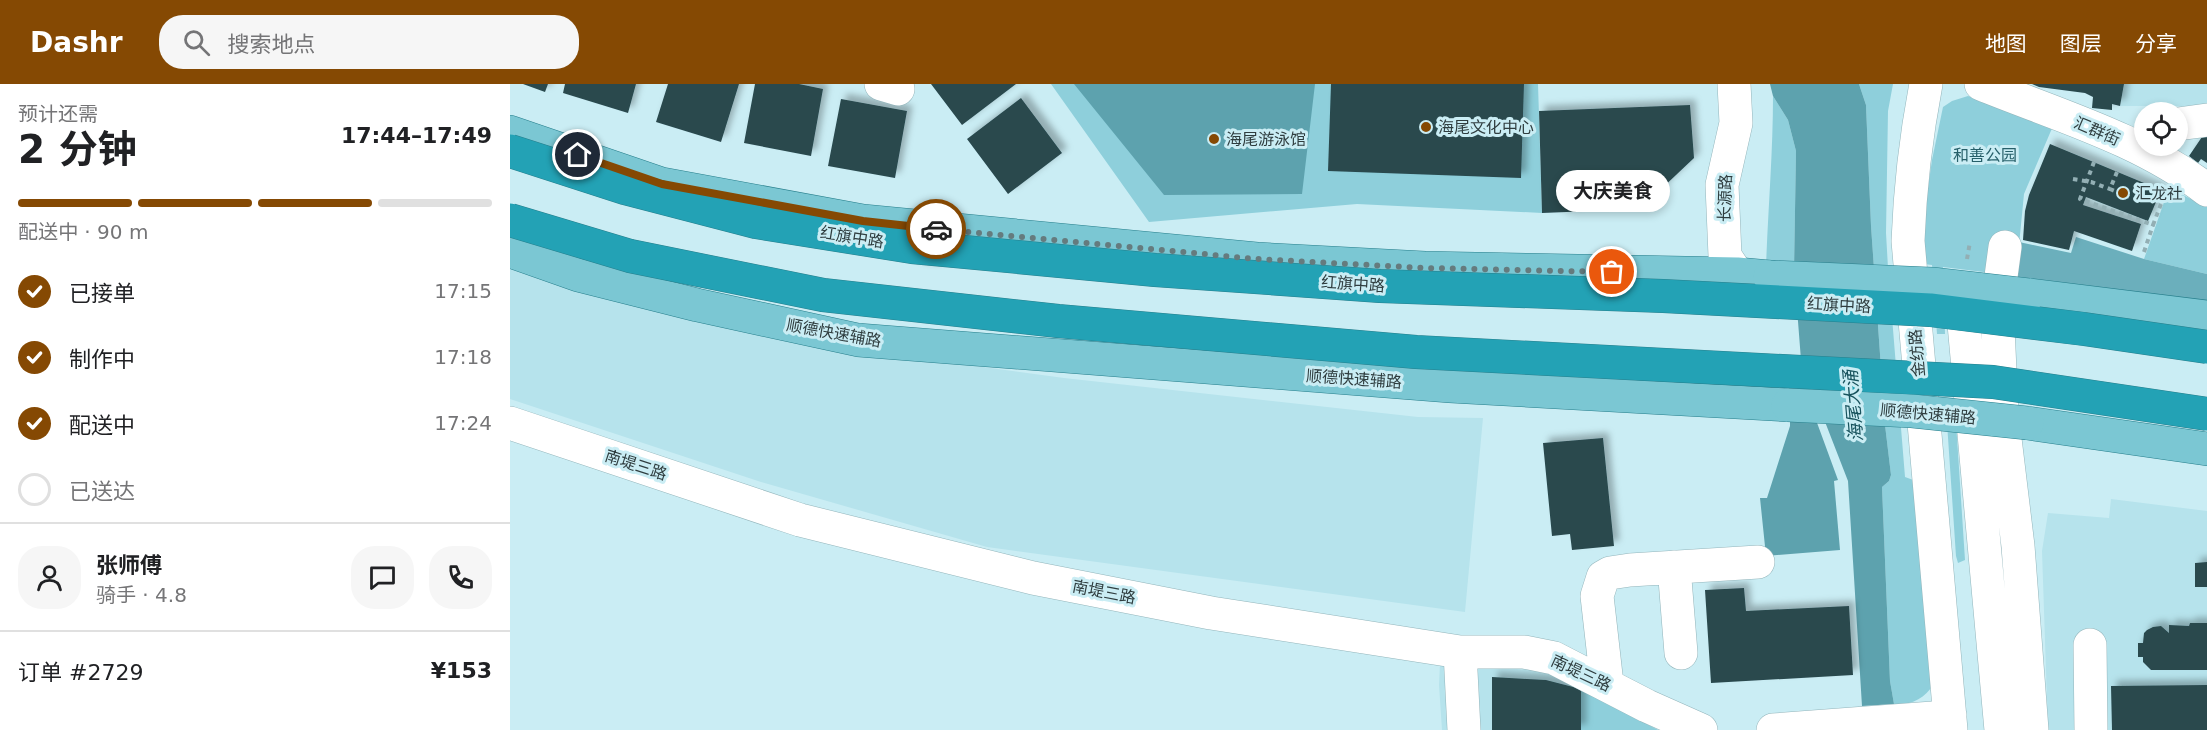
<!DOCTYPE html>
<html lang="zh">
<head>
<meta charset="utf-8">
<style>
  body { margin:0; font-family:"DejaVu Sans","Noto Sans SC",sans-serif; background:#f6f6f6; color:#202124; height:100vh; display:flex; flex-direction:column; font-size:22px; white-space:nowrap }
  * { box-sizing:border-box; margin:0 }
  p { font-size:20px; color:#757577 }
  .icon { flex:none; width:33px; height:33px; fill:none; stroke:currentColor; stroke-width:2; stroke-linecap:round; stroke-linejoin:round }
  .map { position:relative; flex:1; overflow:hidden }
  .side { display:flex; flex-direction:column; background:#fff; width:510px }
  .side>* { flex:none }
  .buttons { position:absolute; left:1624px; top:18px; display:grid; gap:12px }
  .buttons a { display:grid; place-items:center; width:54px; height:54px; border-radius:50%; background:#fff; box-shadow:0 3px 9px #0003; font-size:30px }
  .pin { position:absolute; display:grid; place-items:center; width:51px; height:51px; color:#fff; margin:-26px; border:3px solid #fff; border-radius:50%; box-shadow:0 2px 6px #0007 }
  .courier { position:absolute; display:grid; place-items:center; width:60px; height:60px; margin:-30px; border:4px solid #854903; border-radius:50%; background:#fff; color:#222; box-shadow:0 2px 8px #0007 }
  .bubble { position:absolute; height:42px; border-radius:21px; background:#fff; box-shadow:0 3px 9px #0003; font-size:20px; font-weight:700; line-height:42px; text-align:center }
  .head em { font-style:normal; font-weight:700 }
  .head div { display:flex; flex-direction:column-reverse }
  .head { display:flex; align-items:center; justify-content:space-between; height:102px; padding:0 18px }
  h1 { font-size:39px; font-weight:700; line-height:45px }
  .bar { display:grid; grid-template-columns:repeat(4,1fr); gap:9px 6px; align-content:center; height:72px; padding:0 18px }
  .bar i { height:8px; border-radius:4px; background:#e0e0e0 }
  .bar .on { background:#854903 }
  .bar p { grid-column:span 4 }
  .line { display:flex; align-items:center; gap:15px; padding:0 18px; border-top:2px solid #e0e0e0 }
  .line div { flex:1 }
  .round { display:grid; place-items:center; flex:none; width:63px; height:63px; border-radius:24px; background:#f6f6f6 }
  ol { padding:0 18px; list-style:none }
  li { display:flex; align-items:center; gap:18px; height:66px }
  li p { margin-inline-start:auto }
  li .icon { padding:6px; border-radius:50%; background:#854903; color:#fff; stroke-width:4 }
  li:last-child { color:#757577 }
  li i { width:33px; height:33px; border:3px solid #e0e0e0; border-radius:50% }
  header { display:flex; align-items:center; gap:36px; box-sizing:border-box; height:84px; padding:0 30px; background:#854903; color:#fff }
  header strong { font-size:28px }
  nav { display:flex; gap:33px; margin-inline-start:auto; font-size:21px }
  .search { width:420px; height:54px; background:#f6f6f6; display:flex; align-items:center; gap:15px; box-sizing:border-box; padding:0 21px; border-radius:24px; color:#757577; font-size:22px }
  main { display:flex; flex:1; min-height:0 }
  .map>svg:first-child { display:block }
</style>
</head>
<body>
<header>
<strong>Dashr</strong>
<div class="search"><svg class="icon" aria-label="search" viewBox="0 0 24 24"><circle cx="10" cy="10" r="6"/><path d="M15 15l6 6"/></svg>搜索地点</div>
<nav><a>地图</a><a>图层</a><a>分享</a></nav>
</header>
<main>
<section class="side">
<div class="head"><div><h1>2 分钟</h1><p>预计还需</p></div><em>17:44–17:49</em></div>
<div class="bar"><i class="on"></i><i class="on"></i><i class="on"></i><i></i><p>配送中 · 90 m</p></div>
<ol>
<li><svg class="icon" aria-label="check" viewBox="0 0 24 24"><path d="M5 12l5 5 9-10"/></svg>已接单<p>17:15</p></li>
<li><svg class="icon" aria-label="check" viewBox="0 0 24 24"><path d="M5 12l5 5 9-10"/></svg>制作中<p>17:18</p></li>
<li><svg class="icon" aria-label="check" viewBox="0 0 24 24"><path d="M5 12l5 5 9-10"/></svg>配送中<p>17:24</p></li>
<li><i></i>已送达</li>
</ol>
<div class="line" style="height:108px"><a class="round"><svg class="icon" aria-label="person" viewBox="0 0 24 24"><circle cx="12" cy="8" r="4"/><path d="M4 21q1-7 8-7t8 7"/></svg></a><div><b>张师傅</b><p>骑手 · 4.8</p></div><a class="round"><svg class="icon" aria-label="chat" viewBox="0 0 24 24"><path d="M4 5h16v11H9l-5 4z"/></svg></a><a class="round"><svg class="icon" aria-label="phone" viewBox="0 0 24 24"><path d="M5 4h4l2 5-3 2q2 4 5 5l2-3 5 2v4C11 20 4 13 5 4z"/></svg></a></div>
<div class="line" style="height:78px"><div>订单 #2729</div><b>¥153</b></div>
</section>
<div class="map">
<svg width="1697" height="646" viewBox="0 0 1697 646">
  <defs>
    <filter id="shadow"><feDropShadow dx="5.5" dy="-5.5" stdDeviation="3" flood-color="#0004"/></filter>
  </defs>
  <rect width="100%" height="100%" fill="#caedf4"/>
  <path fill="#b6e3ec" d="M1614,0h83v22h-87z
    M0,180l254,73 300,41 354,39 65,1 -18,194 -478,-65 -226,-65 -251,-83z
    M1601,415l96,12v219h-159l-6,-179 6,-38 61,5z
    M930,579l102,8 39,10v8l77,41h-216l-3,-45z"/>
  <path fill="#8ecfdb" d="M541,0h487l4,129 -185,-9 -208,18z
    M1349,0h34l-5,27 -2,122 2,35 17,209 11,4 18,203c-10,15 -22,21 -40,20l-4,-23 -8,-194 7,-6 2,-6 -6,-50 -14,-199 -5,-121z
    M1263,12l15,24 8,31 -2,119 -28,-3c2,-57 7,-114 7,-171z
    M1458,12l85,30 -29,68 -8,82 -73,-9 2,67h-8l-5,-69 -8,-1 -2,-34 10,-70 11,-53 9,-6z
    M1659,104l38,19v67l-63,-15z
    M1445,323l10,153 -7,3 -2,-7 -10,-148z
    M1071,605l77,41h-77z"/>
  <path fill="#6bafbc" d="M1566,153l68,22 63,15v34l-193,-25 5,-41 52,11z"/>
  <path fill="#5da2ae" d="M564,0h241l-13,110 -138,1z
    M1260,0h89l7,21 5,121 14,199 6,50 -2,6 -7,6 8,194 4,23 -32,2 -14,-225 -47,-121 -7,-90 2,-119 -8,-31 -15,-24z
    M1280,276h4l44,120 -4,1 6,69 -74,6 -6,-58h7l23,-72z"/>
  <path fill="#29494e" filter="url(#shadow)" d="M13,0h25l-3,8z
    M55,0h71l-8,29 -65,-20z
    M158,0h71l-18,58 -65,-20z
    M245,0h44l24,5 -12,67 -67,-13z
    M421,0h85l-54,41z
    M821,0h193l-3,94 -193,-7z
    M1522,0h92l-4,22 -8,-2v6l-20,-2 1,-11 -8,-4 -46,-6z
    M511,14l41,55 -54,41 -41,-55z
    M331,15l66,12 -12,67 -67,-12z
    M1180,21l4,53 -54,51 -98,4 -3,-102z
    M1694,50l3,2v27l-6,-4 -3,4 -9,-7z
    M1540,60l111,46 -13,31 -62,-24 -3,8 58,19 -9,27 -58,-20 -5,19 -46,-10 2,-29 4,-16z
    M1093,354l11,108 -42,4 -2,-16 -18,2 -9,-93z
    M1697,478v25h-12v-24z
    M1234,504l2,23 103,-5 4,69 -142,8 -6,-93z
    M1680,539h17v47h-56l-8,-8v-5h-5v-14h5l1,-10 3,-3 6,-3 8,-1 8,7v-8l20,1z
    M982,593l54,3 35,9v41h-89z
    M1697,601v45h-95l-1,-44z"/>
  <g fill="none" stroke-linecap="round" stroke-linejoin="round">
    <g stroke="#93b5bb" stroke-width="34">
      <path id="minor" d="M371,0l17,5 -3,-5
        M1224,0l2,39 -14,62 3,71 12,18
        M1416,0c-10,52 -16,104 -18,157l43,489
        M1471,0c76,31 160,55 226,106
        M1668,40l29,-4
        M1495,163l-8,59 5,108 16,132 14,184
        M1452,218l39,428
        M0,339l290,97 233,58 178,35 249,39h64l30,6 93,48 54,24
        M1164,483l7,86
        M1580,561l1,85
        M950,568l4,78
        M1097,600l-10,-88 6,-19 7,-4 20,-3 128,-8
        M1263,646l160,-12 17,-3"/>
    </g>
    <g stroke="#277f8c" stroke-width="34">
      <path id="major" d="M0,48l152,52 201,37 394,38 168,9 312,6 33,3
        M0,167l68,24 119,30 161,35 592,46 338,19
        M1518,211l179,22
        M1517,339l180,26"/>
    </g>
    <path stroke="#93afb4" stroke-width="4" stroke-dasharray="4.5 4.5" stroke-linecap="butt" d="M1584,78l-14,37 73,26 11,-29
      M1607,88l-7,17 19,8
      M1563,95l18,3 19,7
      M1634,168l9,-27
      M1457,175l3,-17"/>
    <use href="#minor" stroke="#fff" stroke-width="33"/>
    <use href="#major" stroke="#7bc7d3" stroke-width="33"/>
    <g stroke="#277f8c" stroke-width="34" stroke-linecap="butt">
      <path id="major-bridge" d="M1260,193l162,7 96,11
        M1278,321l124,6 115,12"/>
    </g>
    <g stroke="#277f8c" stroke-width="34" stroke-linecap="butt">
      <path id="highway-bridge" d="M0,67l115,37 131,34 156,25 243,23 225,16 283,10 267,14 154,19 123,18
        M0,136l120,36 193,39 235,26 358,31 577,30 214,32"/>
    </g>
    <use href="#major-bridge" stroke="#7bc7d3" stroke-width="33"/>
    <use href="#highway-bridge" stroke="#23a2b5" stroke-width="33"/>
  </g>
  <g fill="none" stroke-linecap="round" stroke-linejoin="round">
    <path stroke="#657b7e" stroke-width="6" stroke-dasharray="0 10.8" d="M426,145l321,30 168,9 187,4"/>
    <path stroke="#854903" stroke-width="8" d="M68,71l84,29 201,37 73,8"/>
  </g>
  <g fill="#854903" stroke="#caedf4" stroke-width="2">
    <circle cx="916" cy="43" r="6"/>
    <circle cx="704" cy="55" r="6"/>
    <circle cx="1613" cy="109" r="6"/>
  </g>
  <g text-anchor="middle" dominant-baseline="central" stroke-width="6" stroke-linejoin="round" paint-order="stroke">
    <g font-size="16" fill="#2f3d3f" stroke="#caedf4" text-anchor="start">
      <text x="928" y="43">海尾文化中心</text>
      <text x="716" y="55">海尾游泳馆</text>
      <text x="1625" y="109">汇龙社</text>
    </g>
    <g font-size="16" fill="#2f3d3f" stroke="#caedf4">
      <text transform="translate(1587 47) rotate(23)">汇群街</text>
      <text transform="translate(1215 114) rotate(-88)">长源路</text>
      <text transform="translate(342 153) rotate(9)">红旗中路</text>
      <text transform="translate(843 200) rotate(4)">红旗中路</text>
      <text transform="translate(1329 221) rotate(3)">红旗中路</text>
      <text transform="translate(324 249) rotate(10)">顺德快速辅路</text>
      <text transform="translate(1407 269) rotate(-95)">金纺路</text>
      <text transform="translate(844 295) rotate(4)">顺德快速辅路</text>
      <text transform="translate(1418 330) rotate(5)">顺德快速辅路</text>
      <text transform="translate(126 381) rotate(18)">南堤三路</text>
      <text transform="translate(594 508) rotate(11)">南堤三路</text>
      <text transform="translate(1071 589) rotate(25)">南堤三路</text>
    </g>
    <g font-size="16" fill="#27606a" stroke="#caedf4">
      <text x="1475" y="71">和善公园</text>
    </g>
    <g font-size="18" font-style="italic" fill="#18535d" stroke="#caedf4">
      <text transform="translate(1343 322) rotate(-95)">海尾大涌</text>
    </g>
  </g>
</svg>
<div class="buttons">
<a><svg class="icon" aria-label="locate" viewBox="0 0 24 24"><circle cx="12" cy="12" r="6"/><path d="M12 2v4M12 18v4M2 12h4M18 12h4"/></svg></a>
</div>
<div class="pin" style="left:1102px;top:188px;background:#ea580c"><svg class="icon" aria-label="bag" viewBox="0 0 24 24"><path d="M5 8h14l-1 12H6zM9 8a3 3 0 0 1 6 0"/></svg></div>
<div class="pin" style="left:68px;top:71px;background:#1f2937"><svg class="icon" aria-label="home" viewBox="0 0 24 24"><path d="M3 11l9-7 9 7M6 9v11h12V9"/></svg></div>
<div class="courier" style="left:426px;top:145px"><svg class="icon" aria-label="car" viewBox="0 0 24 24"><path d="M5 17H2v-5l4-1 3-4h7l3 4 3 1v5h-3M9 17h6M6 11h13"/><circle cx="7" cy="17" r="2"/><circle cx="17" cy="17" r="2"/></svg></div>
<div class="bubble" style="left:1046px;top:86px;width:114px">大庆美食</div>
</div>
</main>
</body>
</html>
